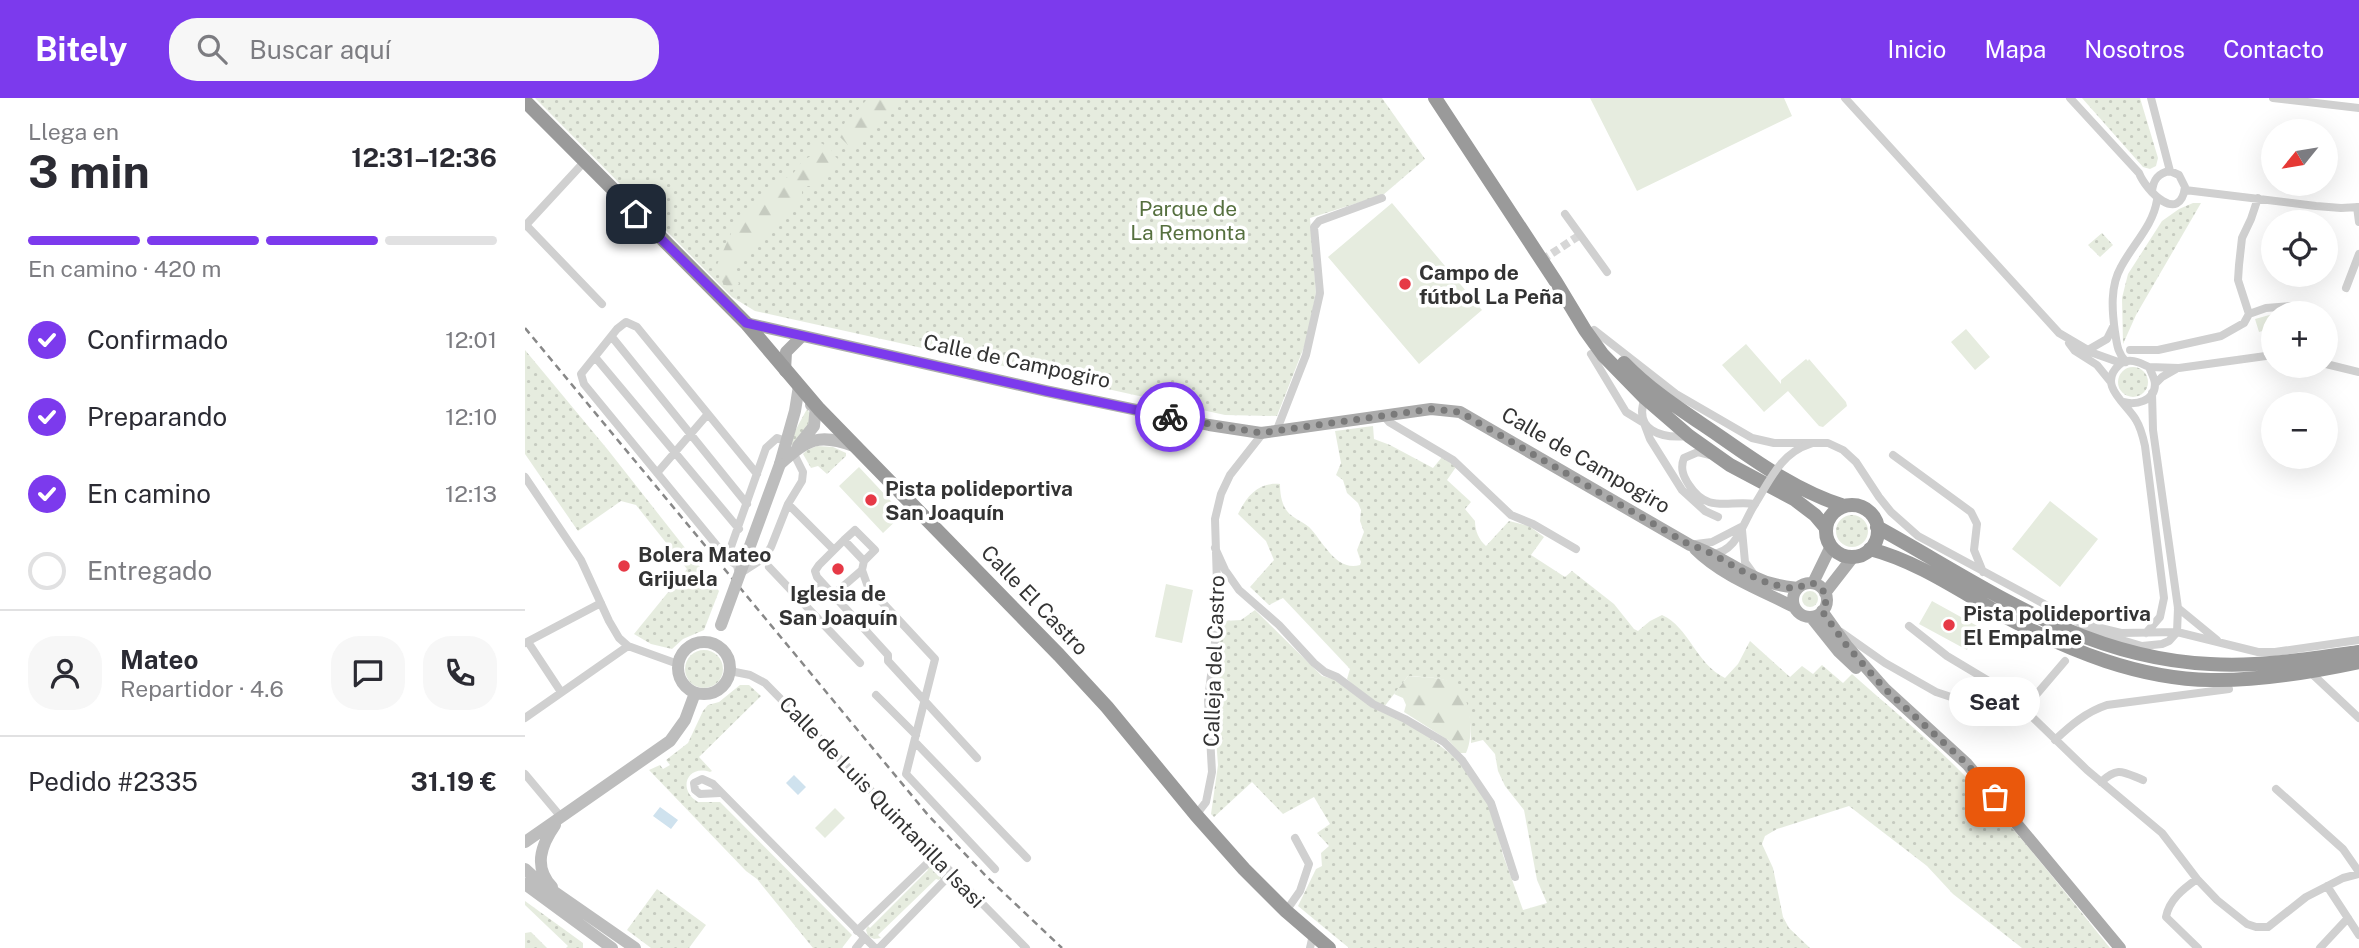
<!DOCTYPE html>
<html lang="es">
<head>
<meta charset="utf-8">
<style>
  body { margin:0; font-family:"Public Sans",sans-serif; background:#f7f7f7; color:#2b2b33; height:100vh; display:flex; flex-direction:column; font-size:26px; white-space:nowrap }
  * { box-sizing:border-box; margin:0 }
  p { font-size:23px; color:#7c7c81 }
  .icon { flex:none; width:38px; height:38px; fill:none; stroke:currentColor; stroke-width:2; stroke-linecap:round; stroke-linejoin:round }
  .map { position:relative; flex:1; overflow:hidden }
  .panel { display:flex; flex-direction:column; background:#fff; width:525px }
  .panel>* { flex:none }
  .needle { width:46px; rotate:240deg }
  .buttons { position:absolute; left:1736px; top:21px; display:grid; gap:14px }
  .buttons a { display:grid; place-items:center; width:77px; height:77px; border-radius:50%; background:#fff; box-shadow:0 7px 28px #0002; font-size:35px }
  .pin { position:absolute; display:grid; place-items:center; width:60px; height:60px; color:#fff; margin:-30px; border-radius:14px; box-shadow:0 4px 10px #0006 }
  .courier { position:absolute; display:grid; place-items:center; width:70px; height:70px; margin:-35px; border:5px solid #7c3aed; border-radius:50%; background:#fff; color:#222; box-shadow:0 2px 9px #0007 }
  .bubble { position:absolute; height:49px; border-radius:24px; background:#fff; box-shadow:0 7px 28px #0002; font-size:23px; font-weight:700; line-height:49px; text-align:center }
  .head em { font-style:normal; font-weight:700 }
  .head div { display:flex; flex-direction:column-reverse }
  .head { display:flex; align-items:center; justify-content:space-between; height:119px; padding:0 28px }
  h1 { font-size:46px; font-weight:700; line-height:52px }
  .bar { display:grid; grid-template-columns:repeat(4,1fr); gap:10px 7px; align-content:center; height:84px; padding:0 28px }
  .bar i { height:9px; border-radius:5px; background:#e1e1e2 }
  .bar .current { background:#7c3aed }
  .bar p { grid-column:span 4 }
  .line { display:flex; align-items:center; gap:18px; padding:0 28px; border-top:2px solid #e1e1e2 }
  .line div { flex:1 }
  .round { display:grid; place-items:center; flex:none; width:74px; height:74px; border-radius:28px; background:#f7f7f7 }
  ol { padding:0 28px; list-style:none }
  li { display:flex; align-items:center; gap:21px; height:77px }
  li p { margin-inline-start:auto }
  li .icon { padding:7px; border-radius:50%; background:#7c3aed; color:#fff; stroke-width:4 }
  li:last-child { color:#7c7c81 }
  li i { width:38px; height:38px; border:4px solid #e1e1e2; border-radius:50% }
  header { display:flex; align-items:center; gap:42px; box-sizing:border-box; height:98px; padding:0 35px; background:#7c3aed; color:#fff }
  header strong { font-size:33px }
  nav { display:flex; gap:38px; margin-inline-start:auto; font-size:24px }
  .search { width:490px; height:63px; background:#f7f7f7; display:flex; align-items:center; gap:18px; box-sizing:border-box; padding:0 24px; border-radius:28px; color:#7c7c81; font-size:26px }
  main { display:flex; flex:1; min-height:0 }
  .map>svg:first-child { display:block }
</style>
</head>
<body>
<header>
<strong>Bitely</strong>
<div class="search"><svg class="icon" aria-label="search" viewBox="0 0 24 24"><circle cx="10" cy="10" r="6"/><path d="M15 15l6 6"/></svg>Buscar aquí</div>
<nav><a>Inicio</a><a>Mapa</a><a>Nosotros</a><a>Contacto</a></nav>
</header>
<main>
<section class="panel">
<div class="head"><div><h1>3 min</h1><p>Llega en</p></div><em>12:31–12:36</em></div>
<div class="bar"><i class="current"></i><i class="current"></i><i class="current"></i><i></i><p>En camino · 420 m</p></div>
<ol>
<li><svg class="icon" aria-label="check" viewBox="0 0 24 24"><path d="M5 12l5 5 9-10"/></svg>Confirmado<p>12:01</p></li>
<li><svg class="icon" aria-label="check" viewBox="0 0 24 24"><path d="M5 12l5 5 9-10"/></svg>Preparando<p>12:10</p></li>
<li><svg class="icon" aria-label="check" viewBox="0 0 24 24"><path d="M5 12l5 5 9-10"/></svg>En camino<p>12:13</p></li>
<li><i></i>Entregado</li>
</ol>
<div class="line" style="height:126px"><a class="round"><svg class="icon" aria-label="person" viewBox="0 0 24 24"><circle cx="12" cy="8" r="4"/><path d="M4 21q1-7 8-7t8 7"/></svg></a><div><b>Mateo</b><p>Repartidor · 4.6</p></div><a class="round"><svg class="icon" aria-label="chat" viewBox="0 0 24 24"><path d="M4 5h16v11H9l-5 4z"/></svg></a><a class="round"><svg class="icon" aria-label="phone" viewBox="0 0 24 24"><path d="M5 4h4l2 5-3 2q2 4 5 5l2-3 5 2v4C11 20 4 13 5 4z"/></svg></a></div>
<div class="line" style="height:91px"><div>Pedido #2335</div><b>31.19 €</b></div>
</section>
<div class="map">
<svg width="1834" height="850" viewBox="0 0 1834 850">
  <defs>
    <pattern id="grass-dots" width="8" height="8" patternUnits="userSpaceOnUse" patternTransform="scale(1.75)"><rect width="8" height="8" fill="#e6ecdf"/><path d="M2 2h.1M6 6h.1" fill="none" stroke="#c6cbc0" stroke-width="1.8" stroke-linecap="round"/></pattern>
    <pattern id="forest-firs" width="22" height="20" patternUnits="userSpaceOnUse" patternTransform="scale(1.75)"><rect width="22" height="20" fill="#e6ecdf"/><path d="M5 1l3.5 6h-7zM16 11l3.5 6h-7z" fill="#c6cbc0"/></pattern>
  </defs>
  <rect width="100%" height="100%" fill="#fff"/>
  <path fill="url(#grass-dots)" d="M10,0h847l43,61 -42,36 -73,23 6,75 -10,49 -29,74 -52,-1 -470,-104 -23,-14z
    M1557,0h58l18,60 -2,8 -6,3 -7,-2z
    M1668,105h8l-65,112 -13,29 -1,-46 6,-24 34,-53 17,-12z
    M1577,135l11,12 -13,12 -12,-12z
    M0,252l83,100 111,141 -15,39 -21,9 -11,10 -21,-5 -17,-10 53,-65 -51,-64 -15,-4 -43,30 -53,-77z
    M1593 284a15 15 0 1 1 30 0a15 15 0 1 1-30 0Z
    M282,311l4,6 -6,18 -14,13 4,-15z
    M848,328l1,13 16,6 43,23 9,-11 14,10 -9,13 24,22 -6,7 10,12c0,10 4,19 11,25l23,-25 20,5 15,11 -13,18 34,22 7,-6 42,33 20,25 4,2 12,-10 12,-6c27,12 34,49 63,63l13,-14 12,-23 40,36 12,-11 11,8 9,-9 21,18 9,-9c38,34 77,65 112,101 52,54 99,115 146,173h-88l-69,-54 -26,-28 -78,-60 -72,23 -12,7 -3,8 11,24 10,49 6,11 21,20h-461l-51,-42 18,-37 6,-3 -1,-13 8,-7 -12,-13 13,-9 -16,-27 -31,17 -31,-32 -38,35 -3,-3 7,-49 -5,-65 4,-54 7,-25 17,-1 14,-10 67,66 18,5 31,25 42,19 43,33 19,22 17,31 11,44 20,55 24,-7 -10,-23 -13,-70 -19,-24 -7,-15 -3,-17 -12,-14 -12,3c0,-24 -2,-57 -30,-64 -10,-2 -22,-2 -33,-3l-24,31 -19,-10 -18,-18 3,-10 -67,-71 -14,7 -19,-18 24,-27 -8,-19 -28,-27c9,-18 20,-32 42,-30 0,8 1,19 7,27 5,7 15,10 22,16 14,14 27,45 51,38l1,-3 -4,-12 7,-18 -4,-11 1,-11 -3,-7 -11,-10 -4,-13 -7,-5 5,-12 -6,-32z
    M292,348l16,1 13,6v3l-19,18 -9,-8 -7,2 -8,-14 4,-4z
    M1311 433a16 16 0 1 1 32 0a16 16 0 1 1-32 0Z
    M1277 501a8 8 0 1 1 16 0a8 8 0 1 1-16 0Z
    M160 571a19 19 0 1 1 38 0a19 19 0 1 1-38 0Z
    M215,587h9l12,11 -62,61 13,14 -2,1c-23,-8 -33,18 -12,30h22l132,133 -10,13h-29l-56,-69 -11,-8 -97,-101 11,-5 3,4 7,-4 -4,-5 22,-17 15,-32 5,-6 11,-3z
    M406,767l10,4v9l-2,2 -3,-1 -58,56 3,3 -7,1 -6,-3 -2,-6 2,-4 2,2 58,-58 -2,-2z
    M132,791l49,36 -17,23h-38l-24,-18z
    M0,803l58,42v5h-17l2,-2 -43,-41z
    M6,834l16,16h-22v-15z"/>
  <path fill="url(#forest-firs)" d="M343,0h34l-23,21 -22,30 -4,1 -14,-14 6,-14 12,-1 1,-11z
    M296,45l10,6 1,5 6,5 2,4 -24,23h-11l-3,3v11l-4,7 -13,7 -12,15 -11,9 -9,14c-19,2 -19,18 -14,32l-8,6 -9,-8 -6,-15 17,-38 16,-21 28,-26 15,-7 11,-15 10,-5 -1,-6z
    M883,578c14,2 37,0 48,9 16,14 18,51 10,68h-6l-12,-13 -44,-28 2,-7 -3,-7 -9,-4z"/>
  <path fill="#e6ecdf" d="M1065,0h194l8,18 -155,75z
    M867,105l90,107 -63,54 -91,-107z
    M1748,216v14l-14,4 -4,-13z
    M1441,231l24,28 -15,13 -24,-28z
    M1221,246l35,40v-4l25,-21 2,2 1,-2 37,43 1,4 -24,21 -4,-1 -31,-35 -24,21 -42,-47z
    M334,369l44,47 -20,19 -44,-47z
    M1525,403l48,38 -38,48 -48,-38z
    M641,486l27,6 -11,53 -27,-6z
    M1407,503l47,26 -12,23 -48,-26z
    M310,710l10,10 -20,20 -10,-10z"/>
  <path fill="#cfe2ee" d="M269,677l12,12 -8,8 -12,-12z
    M135,709l18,13 -7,9 -18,-13z"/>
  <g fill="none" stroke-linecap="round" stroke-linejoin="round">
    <path stroke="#d6d6d6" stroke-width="8" stroke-dasharray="8 4" stroke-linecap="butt" d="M1017,162l38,-25"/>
    <path stroke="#d0d0d0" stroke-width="8" d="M1320,0l214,235 34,20 28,10
      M1545,0l69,75c7,18 41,52 46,14l-6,-12 -9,-4c-12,2 -17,9 -18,21
      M1626,0l19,73
      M1748,0l86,10
      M1660,92l131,16 25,2 18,-1
      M1832,109l2,15
      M1040,116l42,58
      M1,127l76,79
      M0,128l60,-65
      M1821,190l13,-34
      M1724,216l-11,-34 1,-15 3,-27 9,-19 7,-21
      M1069,232l82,64 76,44 22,5h54l15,7 13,12 23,35 12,15 27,24 180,97 44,13 20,-2 7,-3 8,-9 1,-24 -25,-178 -1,-37
      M87,239l135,167
      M1544,245l6,8 22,14 13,16
      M1563,252l19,-11 6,-12
      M1605,252h28l63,-14 23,-13 5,-9 17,-6 25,-2 16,7
      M1066,256l35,58 18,11 6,16 32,51 23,21 13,6
      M70,259l144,172
      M1601,264c-9,-10 -9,-18 -11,-30 -3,-21 -5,-46 6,-65 12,-23 32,-41 36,-67
      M1801,266l33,8
      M1624,269l30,1 94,-13
      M1630,286l7,-7 14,-8
      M1120,300c-12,32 16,41 43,38
      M1598,304c12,3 32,0 32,-18 0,-5 -4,-12 -6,-17 -10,-5 -21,-10 -30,-2 -22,20 7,38 17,55 5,8 7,17 9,26l19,152 -4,19 -14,16
      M858,317l6,7 64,38 58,55 22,9 43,25
      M751,334l30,-77 14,-62 -6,-66 5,-6 63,-23
      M1185,357l-12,-3 -14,6c-4,10 -1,18 5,27 19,29 39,15 66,19 -12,18 -18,49 -44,50
      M1368,357l78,57 6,12 -3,26 9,22
      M132,375l50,-58
      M0,379l56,83 28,61 10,17 9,8 50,18
      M263,406l46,46 10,-10 20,21 -2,9 6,17 67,72 -29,115 89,95
      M1217,432l3,32 8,11
      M319,442l11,-10 20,20 -11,11
      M1171,446l16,-2 29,-15
      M690,450l10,22 14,20 40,35 35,38 11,9 12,5 36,27 32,15 39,23 18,18 29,43 24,74
      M309,452l-15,15 -4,6 2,6 71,78v6l89,97
      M202,460l39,-110 11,-10 9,3
      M210,466l-8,-6 -143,-174 -3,-10 36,-45 9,-7 11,5 120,147
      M226,468v-6l-5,-4h-6l-4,5 2,9 6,1 20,-13 7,-11 17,-43 14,-23 1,-9 -10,-20
      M244,469l91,96
      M308,497l29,-25
      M278,505l20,-19
      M1653,510l39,32
      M1563,527l33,8 56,-1 81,20h17l84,-12
      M1384,528l38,30 60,36 17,17 41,-48
      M1316,534l44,31 51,29 27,9 61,8 63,61 75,63 35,46 20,21 30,24 9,3h12l38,-30 37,-19 16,-4
      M3,544l33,50
      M0,545l76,-40
      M205,573l20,4 15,8 261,265
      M1784,573l50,47
      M351,597l40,40
      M0,620l103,-72
      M1530,642c16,-15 31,-28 52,-35l122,-16
      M390,644l112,116
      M0,676l36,43
      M1576,684c17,-16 22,-10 42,-2
      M1751,691l67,60 16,23
      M195,695l-20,1 -5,-4 -1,-7 8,-4 11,5 162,164
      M671,717l10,-13 6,-30 -4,-72 10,-83 -3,-98 6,-25 9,-19 33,-42
      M1672,781c-14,10 -28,21 -31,38l32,31
      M1802,788l32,49
      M761,813l14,-20 9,-27 -14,-26
      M332,833l78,-75
      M331,850l8,-10
      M354,850l73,-75
      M785,850l3,-13
      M1795,850l28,-30"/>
    <path stroke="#bdbdbd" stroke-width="12" d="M273,348l16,-20 2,-21h-5
      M255,366c28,-25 38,-31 74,-18
      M255,366l15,-53 4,-25
      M153 570a26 26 0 1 1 52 0a26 26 0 1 1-52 0Z
      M0,744l145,-101 15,-21 10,-27
      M0,771l12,11 98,68
      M0,786l87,64
      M27,789c-19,-20 -11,-42 3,-62"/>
    <path stroke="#ababab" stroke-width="12" d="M221,225l300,68 163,34 52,8 170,-24 29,3 230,133c24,7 42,22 65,32 14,7 28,9 43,11
      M260,273l1,-19 16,-16
      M1170,451c27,27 66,41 99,58
      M1288,485l18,-37
      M1268 502a17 17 0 1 1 34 0a17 17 0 1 1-34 0Z
      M1300,495l28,-36
      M1297,513l25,35 38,43 82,75 153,184
      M1286,519l28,35 17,16"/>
    <path stroke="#9a9a9a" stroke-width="14" d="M910,0l121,184 29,48 18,25 42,43 44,38 41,29 64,34 21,16 11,13
      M0,3l221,222 73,86 240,246 48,52 89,108 48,54 42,42 43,37
      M1099,265c28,29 62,50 94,72 40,28 79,56 126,71
      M1301 433a26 26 0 1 1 52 0a26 26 0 1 1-52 0Z
      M1352,429c109,60 204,131 333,137 50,3 100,-5 149,-12
      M1345,451c50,13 94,45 138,69 62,33 131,61 203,62 48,1 101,-8 148,-18"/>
    <path stroke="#888" stroke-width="2.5" stroke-dasharray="7 5" stroke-linecap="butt" d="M0,230l403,487 58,61 76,72"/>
    <path stroke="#d0d0d0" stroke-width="8" d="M1230,406c15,-24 26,-51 55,-60"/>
    <path stroke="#bdbdbd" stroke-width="12" d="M196,527l59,-161"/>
  </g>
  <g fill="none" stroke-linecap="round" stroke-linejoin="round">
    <path stroke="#7a7a7a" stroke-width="7" stroke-dasharray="0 12.6" d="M645,319l91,16 170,-24 29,3 230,133c31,9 55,33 86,40 5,1 16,4 22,3 3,-1 6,-4 10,-5 10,-1 16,7 19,16l-5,12 25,35 38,43 82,75 28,33"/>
    <path stroke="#7c3aed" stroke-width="9" d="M111,116l110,109 300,68 124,26"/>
  </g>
  <g fill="#e63946" stroke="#fff" stroke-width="2.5">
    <circle cx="880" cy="186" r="7"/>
    <circle cx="346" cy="402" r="7"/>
    <circle cx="99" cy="468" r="7"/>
    <circle cx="313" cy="471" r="7"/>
    <circle cx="1424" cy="527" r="7"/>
  </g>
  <g text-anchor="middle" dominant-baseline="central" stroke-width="7" stroke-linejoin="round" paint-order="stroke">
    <g font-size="21" fill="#56703f" stroke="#fff">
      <text x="663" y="110">Parque de<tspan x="663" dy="24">La Remonta</tspan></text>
    </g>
    <g font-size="21" font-weight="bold" fill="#333" stroke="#fff" text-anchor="start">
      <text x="894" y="174">Campo de<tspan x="894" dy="24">fútbol La Peña</tspan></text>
      <text x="360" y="390">Pista polideportiva<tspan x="360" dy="24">San Joaquín</tspan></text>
      <text x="113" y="456">Bolera Mateo<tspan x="113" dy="24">Grijuela</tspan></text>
      <text x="313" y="495" text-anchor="middle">Iglesia de<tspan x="313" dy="24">San Joaquín</tspan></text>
      <text x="1438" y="515">Pista polideportiva<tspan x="1438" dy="24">El Empalme</tspan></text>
    </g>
    <g font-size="21" fill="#333" stroke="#fff">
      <text transform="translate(492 263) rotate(12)">Calle de Campogiro</text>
      <text transform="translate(1061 362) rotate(30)">Calle de Campogiro</text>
      <text transform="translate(510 502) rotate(46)">Calle El Castro</text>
      <text transform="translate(689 563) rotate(-88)">Calleja del Castro</text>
      <text transform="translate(357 704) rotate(46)">Calle de Luis Quintanilla Isasi</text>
    </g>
  </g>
</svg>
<div class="buttons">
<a><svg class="needle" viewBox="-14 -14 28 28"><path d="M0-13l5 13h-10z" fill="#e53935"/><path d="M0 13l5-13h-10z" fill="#7c7c81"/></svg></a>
<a><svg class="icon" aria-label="locate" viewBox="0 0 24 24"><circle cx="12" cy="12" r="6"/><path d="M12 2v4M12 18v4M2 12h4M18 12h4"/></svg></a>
<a>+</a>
<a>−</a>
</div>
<div class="pin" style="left:1470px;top:699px;background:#ea580c"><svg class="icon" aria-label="bag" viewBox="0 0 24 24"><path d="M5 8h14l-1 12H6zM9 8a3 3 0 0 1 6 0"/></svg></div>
<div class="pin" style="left:111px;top:116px;background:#1f2937"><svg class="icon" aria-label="home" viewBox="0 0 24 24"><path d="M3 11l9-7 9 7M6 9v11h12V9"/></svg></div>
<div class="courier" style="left:645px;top:319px"><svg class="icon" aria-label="bike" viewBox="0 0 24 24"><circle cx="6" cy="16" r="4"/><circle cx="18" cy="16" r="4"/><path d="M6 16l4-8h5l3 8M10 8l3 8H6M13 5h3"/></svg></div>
<div class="bubble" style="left:1424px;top:579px;width:91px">Seat</div>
</div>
</main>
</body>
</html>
